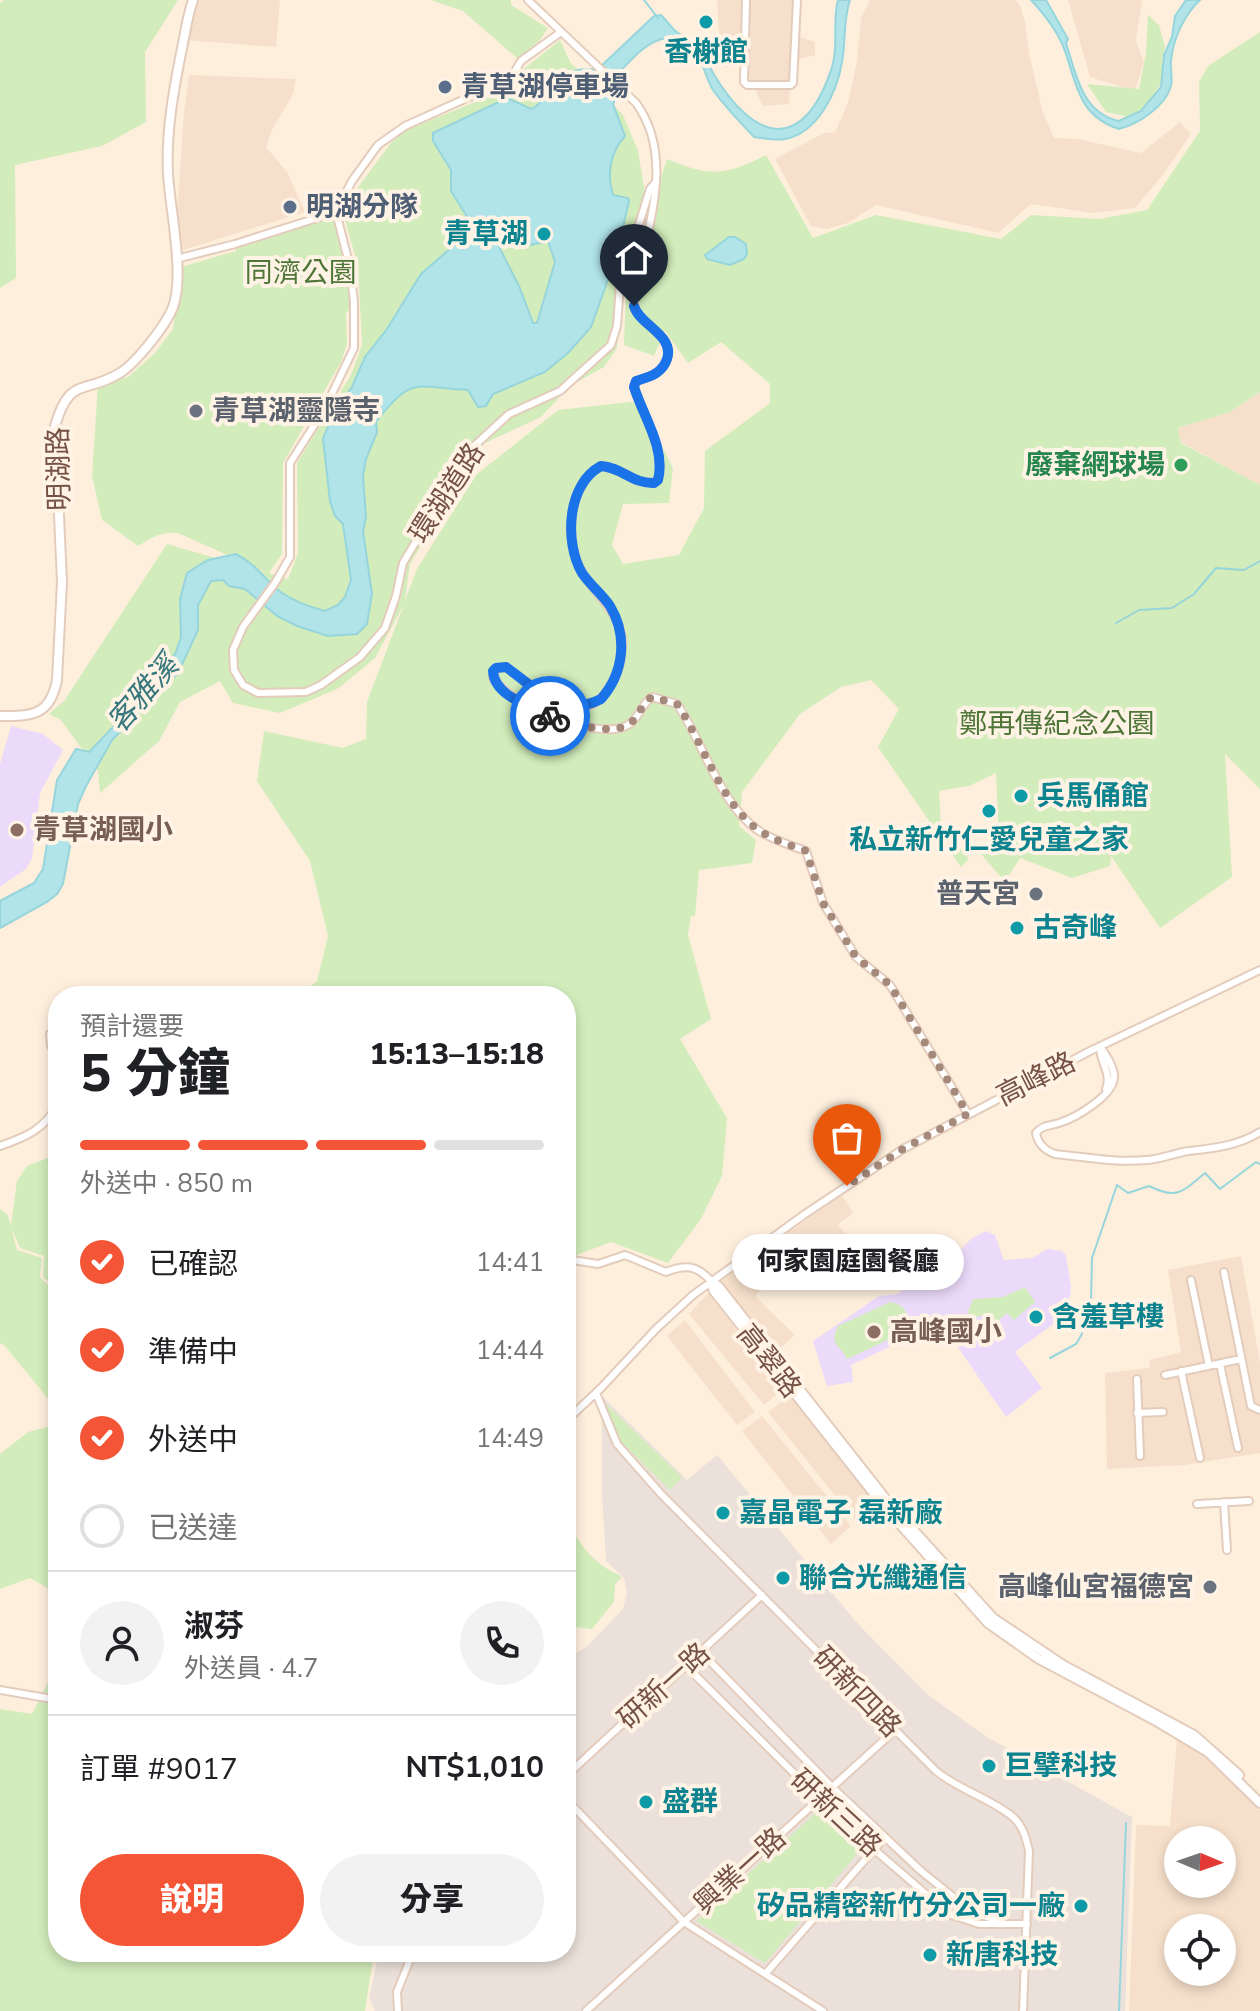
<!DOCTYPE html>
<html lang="zh-TW">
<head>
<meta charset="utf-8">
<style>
  body { margin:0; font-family:"Nunito Sans","Noto Sans TC",sans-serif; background:#f2f2f2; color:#202124; height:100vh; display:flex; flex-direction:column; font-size:30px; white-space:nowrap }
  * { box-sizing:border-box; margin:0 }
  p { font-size:26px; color:#757577 }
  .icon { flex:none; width:44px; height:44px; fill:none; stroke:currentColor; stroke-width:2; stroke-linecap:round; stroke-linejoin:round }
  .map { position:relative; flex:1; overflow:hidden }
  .drawer { position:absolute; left:48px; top:986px; width:528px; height:976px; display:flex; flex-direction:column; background:#fff; border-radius:32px; box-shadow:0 4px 12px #0003 }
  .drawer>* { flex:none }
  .needle { width:52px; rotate:92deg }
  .tools { position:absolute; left:1164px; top:1826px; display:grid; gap:16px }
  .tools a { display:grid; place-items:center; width:72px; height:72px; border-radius:50%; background:#fff; box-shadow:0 4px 12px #0003; font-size:40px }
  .pin { position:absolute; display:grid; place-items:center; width:68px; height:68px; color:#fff; margin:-82px -34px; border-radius:50% 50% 50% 0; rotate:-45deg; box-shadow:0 0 8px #0007 }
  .pin .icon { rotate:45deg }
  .courier { position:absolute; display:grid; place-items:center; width:80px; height:80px; margin:-40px; border:6px solid #1a73e8; border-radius:50%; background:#fff; color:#222; box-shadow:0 2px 10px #0007 }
  .bubble { position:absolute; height:56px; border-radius:28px; background:#fff; box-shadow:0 4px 12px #0003; font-size:26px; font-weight:800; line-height:56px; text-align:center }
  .head em { font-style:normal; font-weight:800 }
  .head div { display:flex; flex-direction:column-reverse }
  .head { display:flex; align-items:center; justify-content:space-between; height:136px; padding:0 32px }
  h1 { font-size:52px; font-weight:800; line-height:60px }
  .bar { display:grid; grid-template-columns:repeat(4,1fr); gap:12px 8px; align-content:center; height:96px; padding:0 32px }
  .bar i { height:10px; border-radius:6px; background:#e0e0e0 }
  .bar .active { background:#f45536 }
  .bar p { grid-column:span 4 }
  .line { display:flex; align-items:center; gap:20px; padding:0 32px; border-top:2px solid #e0e0e0 }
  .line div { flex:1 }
  .round { display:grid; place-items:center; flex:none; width:84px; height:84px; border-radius:42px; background:#f2f2f2 }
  ol { padding:0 32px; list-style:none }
  li { display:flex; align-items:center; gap:24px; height:88px }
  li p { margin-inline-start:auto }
  li .icon { padding:8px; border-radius:50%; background:#f45536; color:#fff; stroke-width:4 }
  li:last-child { color:#757577 }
  li i { width:44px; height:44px; border:4px solid #e0e0e0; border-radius:50% }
  .cta { display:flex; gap:16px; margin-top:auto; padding:16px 32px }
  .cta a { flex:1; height:92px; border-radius:48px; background:#f45536; color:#fff; font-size:32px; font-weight:800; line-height:92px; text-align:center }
  .cta a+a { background:#f2f2f2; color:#202124 }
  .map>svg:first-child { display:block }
</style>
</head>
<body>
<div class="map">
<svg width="1260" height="2011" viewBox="0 0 1260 2011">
  <rect width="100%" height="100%" fill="#feefdd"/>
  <path fill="#f6e0cb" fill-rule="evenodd" d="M193,0h87l-4,47 -92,-7z
    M717,0h84l-1,37 15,5v13l-23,6 -3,43 -26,2 -19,-39h-23z
    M870,0h145l5,5 5,17 4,31 14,60 11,25 24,1 63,14 39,-31 11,12 -29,42 -27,32 -42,5 -62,-9 -33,29 -122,-28 -28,18 -21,6 -16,-3 -36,-67 49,-26 11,-1 13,-29 9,-42 4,-43z
    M1068,0h74l-6,41 8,21 -9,29 -45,-14z
    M189,75l107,4 -3,15 -21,36 -6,17 21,25 18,40 -122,38 -6,-37 7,-101z
    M1260,392v93l-79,-43 -3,-14 52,-16z
    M842,1195l11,18 -15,11 13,17 -18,16 3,4 -13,13 -8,-4 -10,-14h-3l-1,12 -36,18 -10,10 40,39 -20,18 -55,-73z
    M1241,1256l19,106v91l-76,12 -77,4 -2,-96 44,-5 1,-8 31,-8 -13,-82z
    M708,1293l75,96 -19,16 -75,-91z
    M685,1320l70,92 -18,13 -70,-89z
    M791,1394l88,112 -22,17 -89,-111z
    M762,1416l89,110 -20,18 -89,-113z
    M1177,1738l29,17 54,50v206h-131l7,-186 34,1zM1178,1840h44v44h-44zM1178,1928h44v44h-44z"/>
  <path fill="#ebe1da" d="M602,1396l85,84 30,-25 142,170 69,70 59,42 145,80 -7,194h-750l-6,-13 10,-46h187v-292l21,-14 36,-37 4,-16 -3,-15 -18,-17 -4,-67z"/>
  <path fill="#ecdafa" d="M11,726l32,8 20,16 -23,43 -8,65 -6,11 -26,18v-123z
    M986,1231l9,4 9,25 28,-2 16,-9 14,2 4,5 5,31 -1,10 -9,10 -2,13 -44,32 27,36 -36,29 -65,-94 -90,42 2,17 -26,4 -14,-45 66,-45 18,-2 50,-31 25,-25z"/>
  <path fill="#d2ecbb" d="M4,0h174l-33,52 1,70 -44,24 -87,19 1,113 -16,10v-285z
    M431,0h80v5l37,23 -7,11 -23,20 -55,-48z
    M1148,15l11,10 6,22 -3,13v22l-17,25 -16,10 -23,-5 -19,-28 52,5 7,-36z
    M1260,32v360l-30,20 -52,16 3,15 79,42v304l-35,-35 7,123 -72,51 -49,-72 -1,10 -38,12 -52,-20 -15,24 -25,-29 19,-10 -3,-70 -27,13 -30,5 2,34 28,34 -8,8 -83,-120 21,-38 -28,-29 -30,7 -41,27 -58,78 -3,34 17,14 -4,23 -53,7 -4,46h-4l-3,19 23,84 -31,20 47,79 -5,58 -21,43 -33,44 -57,-21 -45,17v-263h-267l18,-15 11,-45 -18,-75 -53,-80 7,-50 79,17 23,-9 1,-37 37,-98 -29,54 -36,30 -59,25 -47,-10 -13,-22 -40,21 -21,39 -59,52 -2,-22 -37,-51 -12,-6 15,-13 103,-157 100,29 -89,-40c-16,-2 -27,5 -40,13l-36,-26 -10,-44 6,-91 30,-8 27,-24 18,-24 8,-62 55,-16 -1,-7 101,-32 14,55 1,43 -5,2 1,32 -6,18 -58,101 -1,91 -13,19 19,6 10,-26 -1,-90 54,-88 11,-30 -4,-79 -16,-57 48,-65 12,-12 110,-45 8,-15 40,-32 10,22 53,53 15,36 7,42 -22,88 -6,67 -13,19 -34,19 -29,31 -58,27 -73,120 -5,36 12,-31 59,-94 82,-65 81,-9 34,67 -4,35 -46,1 -11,41 11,19 56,-9 25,-47 1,-57 65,-48v-19l-49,-42 -33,21 -23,-32 -11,25 -30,-11 2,-58 41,-128c44,18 57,17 99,-4l47,83 63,-23 125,24 30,-24 69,4 47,-9 53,-79 -1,-49 9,-16z
    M58,1154v135l-15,-12 1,-21 -24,-8 -9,-21 6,23 25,8 -2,19 18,18v108l-8,-2 -46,-56 -4,-2v-134l7,5 4,11 6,-44 10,-15z
    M1025,1287l10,15 -21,18 -7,-7 -13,11 -3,-8 -7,-2 -11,5 -5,-7 5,-13 30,-2z
    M890,1302c20,4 15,13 21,27l-64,30c-6,-14 -19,-13 -9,-33z
    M605,1403l77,74 -12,13 -49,-48z
    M58,1424v170l-28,-16 -30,11v-135l28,-22z
    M566,1512c7,26 28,54 54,63l1,3 -6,6 -1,18 -22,27 -26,-3z
    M58,1663v289h316l-9,59h-365v-302l32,5z
    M820,1809l41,40 -96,114 -69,-42z"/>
  <path fill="#b0e4e9" stroke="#96d5db" stroke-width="2" fill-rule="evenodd" d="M838,0h12c-7,20 -4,41 -8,62 -5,30 -24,71 -57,77 -10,2 -21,-1 -31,-2 -14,-15 -29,-30 -41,-47 -7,-11 -10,-29 -18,-39 -32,-35 -64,9 -85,32l9,10 -6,11 12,32c-14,15 -19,38 -12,59l15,3 1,3 -13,56 -25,70 -23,26 -23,19 -52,22 -7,12 -8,1 -10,-17c-52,-2 -56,-16 -92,32l1,10 -11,27 -3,17 3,41 -3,14 9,63 -5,30 -10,10 -29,2 -31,-10 -20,-10 -32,-27 -16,-3 -6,-6 -12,1 -13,24v25l-20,43 -66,67 -26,46 -8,18 -15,80 -6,10 -10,8 -47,26v-27l34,-18 9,-14 14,-89 19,-31 13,3 61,-63 26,-37 5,-15 -1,-38 7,-26 21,-13 28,-6c23,12 28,26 46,39 13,9 28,14 43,18l13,-6 7,-8 6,-17 -8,-56 -8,-8 -5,-15 -7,-62 10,-25 19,-27 13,-30 22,-28 34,-55 53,-46 -23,-37v-21l-18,-29v-8l74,-35 24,11c13,-5 12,-17 21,-26 10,-11 31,-16 45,-13l57,-54 7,-1c6,6 11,14 17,18 8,6 19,9 25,18 5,6 6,15 10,22 42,71 91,80 119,-6 7,-21 0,-45 6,-67zM499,240l18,8 31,-7 7,21 -18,61h-4l-14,-37 -22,-43z
    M1031,0h15l22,39 -2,4c10,31 16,70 53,78l22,-10 20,-24 3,-32 8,-18 3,-21 11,-16h14c-16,15 -27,39 -29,61 -1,8 2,18 0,25 -6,21 -33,38 -52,43 -42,-13 -42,-47 -56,-83 -7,-17 -19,-32 -32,-46z
    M729,237h6l11,7 1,10 -3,5 -14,6 -23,-6 -2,-4z"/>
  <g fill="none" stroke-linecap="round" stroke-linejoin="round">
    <path stroke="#96d5db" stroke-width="2" d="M644,0l14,18
      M1116,623l23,-13 33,-2 22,-14 22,-26 28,2 16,-9
      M1050,1358l26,-14 6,-10v-18l9,-16 1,-42 25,-73 11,8 21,-7c28,14 33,6 56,-13l15,16 36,-27 4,2
      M1119,2011l7,-188"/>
    <g stroke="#e4ccbc" stroke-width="10">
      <path id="minor" d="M528,0l108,103c44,61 4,137 -2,203 5,19 41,29 33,53 -5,15 -18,18 -31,22l-2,6c9,29 32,61 24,93l-4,3c-21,1 -33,-16 -53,-17 -34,19 -37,75 -19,106 14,24 36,37 40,68 1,14 -3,29 -9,41 -27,56 -78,7 -107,-14l-10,1 -3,10c17,27 106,64 135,47 12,-7 13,-21 24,-28l25,7c27,39 44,106 87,130 13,7 28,12 42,17l17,52 33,54 34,28 78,129
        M746,0l-2,82 3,3h44l2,-2 4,-83
        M336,212l14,55 4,35v46l-30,62 -34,53v94l-15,26 -32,44 -10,23 1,20 9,15 15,8 48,-1 15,-7 39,-28 25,-29 11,-32 7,-33 69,-115 37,-34 51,-23 51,-46 6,-19 3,-41 30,-96 5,-6
        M176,259l59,-15 101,-32 16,-31 26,-36 27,-19 106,-48 10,-17 40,-29
        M135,996l11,-4 25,4
        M58,1031l-8,3 1,12 7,9
        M1100,1047c6,7 13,19 14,28 2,20 -39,43 -55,48 -9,3 -17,2 -23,10 2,11 8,17 19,21 30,3 62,9 92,6 14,-1 28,-7 42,-9 26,-3 48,-5 71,-19
        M1100,1047c0,16 12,26 6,42
        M0,1146c26,-9 45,-17 58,-42
        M566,1259l32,5 27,-9 41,17c19,-8 31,-7 45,9
        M1224,1272l27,134 9,4
        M1191,1280l18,86
        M1220,1364l18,84
        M1181,1371l19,87
        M1165,1375l76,-16
        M1137,1379l3,77
        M596,1393l21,51 44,50 275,277c23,19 54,27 77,46 10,9 13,21 16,34l-6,160
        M1137,1413l26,-1
        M566,1421l35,-33 55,-59 37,-34 112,-81 98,-65 187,-98 170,-81
        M1224,1502l3,48
        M1197,1504l52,-3
        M701,1652l132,136 88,83 51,41 30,10
        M686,1666l161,160 102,88 30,10h48
        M0,1690l58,10
        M566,1776l196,-181
        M566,1799l118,123 139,89
        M766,1973l118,-135
        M398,2011l-1,-19 16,-40
        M586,2011l308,-280"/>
    </g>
    <g stroke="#e4ccbc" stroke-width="12">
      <path id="tertiary" d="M0,716c32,0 50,0 57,-36l5,-98 -7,-156c15,-51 29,-31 65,-53 17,-11 46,-48 53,-66 12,-32 -3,-98 -5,-133 -2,-42 5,-80 13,-121 4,-18 6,-36 12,-53
        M711,1281l3,10 169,214 105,118 51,36 119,63 50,30 52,51
        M711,1281l8,6 169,215 105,116 70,47 131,70 45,40"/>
    </g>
    <use href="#minor" stroke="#fff" stroke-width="6"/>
    <use href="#tertiary" stroke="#fff" stroke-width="8"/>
  </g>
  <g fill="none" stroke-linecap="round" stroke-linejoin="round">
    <path stroke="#a5897a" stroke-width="8" stroke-dasharray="0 14.4" d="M550,716c20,7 64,22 82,6 8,-8 10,-19 20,-25l25,7c27,39 45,106 88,130 12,7 27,12 41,17l17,52 33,54 34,28 78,129 -65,35 -56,37"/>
    <path stroke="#1a73e8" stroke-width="10" d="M550,716c-20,-10 -56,-20 -57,-45l3,-3 10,-1c29,21 57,52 95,32 23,-26 27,-63 9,-93 -8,-12 -20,-21 -28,-33 -18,-31 -15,-89 19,-107 20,1 32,18 53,17l4,-3c8,-32 -15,-64 -24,-93l2,-6c13,-4 26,-7 31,-22 8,-24 -28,-34 -33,-53"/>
  </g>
  <g fill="#0f9aa8" stroke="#fff3e5" stroke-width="3">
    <circle cx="706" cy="22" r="8"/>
    <circle cx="544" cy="234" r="8"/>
    <circle cx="1021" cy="796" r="8"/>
    <circle cx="989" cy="811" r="8"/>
    <circle cx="1017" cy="928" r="8"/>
    <circle cx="1036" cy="1317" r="8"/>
    <circle cx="723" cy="1513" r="8"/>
    <circle cx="783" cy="1578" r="8"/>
    <circle cx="989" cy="1766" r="8"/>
    <circle cx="646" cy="1802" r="8"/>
    <circle cx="1081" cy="1906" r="8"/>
    <circle cx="930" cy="1955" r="8"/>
  </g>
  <g fill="#5c6f8a" stroke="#fff3e5" stroke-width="3">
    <circle cx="445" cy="87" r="8"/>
    <circle cx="290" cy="207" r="8"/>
  </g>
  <g fill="#6b7280" stroke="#fff3e5" stroke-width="3">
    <circle cx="196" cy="411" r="8"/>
    <circle cx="1036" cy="894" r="8"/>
    <circle cx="1210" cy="1587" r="8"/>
  </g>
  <circle fill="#2e9e5b" stroke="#fff3e5" stroke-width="3" cx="1181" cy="465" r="8"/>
  <g fill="#8d6e63" stroke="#fff3e5" stroke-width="3">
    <circle cx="17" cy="830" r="8"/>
    <circle cx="874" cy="1332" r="8"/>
  </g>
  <g text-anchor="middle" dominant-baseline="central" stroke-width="8" stroke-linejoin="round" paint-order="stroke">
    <g font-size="28" font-weight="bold" fill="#0d838f" stroke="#fff3e5" text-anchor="start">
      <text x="706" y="52" text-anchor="middle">香榭館</text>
      <text x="528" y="234" text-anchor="end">青草湖</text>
      <text x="1037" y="796">兵馬俑館</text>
      <text x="989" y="840" text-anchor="middle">私立新竹仁愛兒童之家</text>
      <text x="1033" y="928">古奇峰</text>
      <text x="1052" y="1317">含羞草樓</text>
      <text x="739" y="1513">嘉晶電子 磊新廠</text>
      <text x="799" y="1578">聯合光纖通信</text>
      <text x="1005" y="1766">巨擘科技</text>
      <text x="662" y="1802">盛群</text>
      <text x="1065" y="1906" text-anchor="end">矽品精密新竹分公司一廠</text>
      <text x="946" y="1955">新唐科技</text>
    </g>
    <g font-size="28" font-weight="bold" fill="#4e5e75" stroke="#fff3e5" text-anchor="start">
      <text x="461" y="87">青草湖停車場</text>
      <text x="306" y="207">明湖分隊</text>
    </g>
    <g font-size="28" fill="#4f7639" stroke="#fff3e5">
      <text x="301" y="273">同濟公園</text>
      <text x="1057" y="724">鄭再傳紀念公園</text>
    </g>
    <g font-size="28" font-weight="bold" fill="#5b616d" stroke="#fff3e5" text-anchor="end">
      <text x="212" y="411" text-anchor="start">青草湖靈隱寺</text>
      <text x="1020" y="894">普天宮</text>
      <text x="1194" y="1587">高峰仙宮福德宮</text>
    </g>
    <g font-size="28" font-weight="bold" fill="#27864d" stroke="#fff3e5" text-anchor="end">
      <text x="1165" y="465">廢棄網球場</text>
    </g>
    <g font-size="28" fill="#755244" stroke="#fff3e5">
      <text transform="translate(59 469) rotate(-91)">明湖路</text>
      <text transform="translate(447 493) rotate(-57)">環湖道路</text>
      <text transform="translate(1036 1079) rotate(-27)">高峰路</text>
      <text transform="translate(769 1361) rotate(52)">高翠路</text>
      <text transform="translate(664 1686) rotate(-42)">研新一路</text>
      <text transform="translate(857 1692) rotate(46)">研新四路</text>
      <text transform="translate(836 1813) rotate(43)">研新三路</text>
      <text transform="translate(740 1871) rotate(-42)">興業一路</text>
    </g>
    <g font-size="28" font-weight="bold" fill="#785e54" stroke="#fff3e5" text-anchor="start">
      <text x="33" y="830">青草湖國小</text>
      <text x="890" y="1332">高峰國小</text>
    </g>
    <g font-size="30" font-style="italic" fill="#36767d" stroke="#fff3e5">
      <text transform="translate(143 694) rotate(-49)">客雅溪</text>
    </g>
  </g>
</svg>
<div class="tools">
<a><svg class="needle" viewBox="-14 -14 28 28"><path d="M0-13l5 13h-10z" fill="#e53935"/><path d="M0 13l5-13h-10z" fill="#757577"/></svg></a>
<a><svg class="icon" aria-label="locate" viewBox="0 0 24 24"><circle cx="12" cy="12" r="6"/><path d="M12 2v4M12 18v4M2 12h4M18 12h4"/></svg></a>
</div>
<div class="pin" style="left:847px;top:1186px;background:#ea580c"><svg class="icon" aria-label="bag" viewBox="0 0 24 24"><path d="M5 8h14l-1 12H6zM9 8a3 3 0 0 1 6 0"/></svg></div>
<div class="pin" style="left:634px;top:306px;background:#1f2937"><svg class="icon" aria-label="home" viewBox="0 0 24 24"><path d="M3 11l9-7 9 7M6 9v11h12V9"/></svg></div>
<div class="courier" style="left:550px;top:716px"><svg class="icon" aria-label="bike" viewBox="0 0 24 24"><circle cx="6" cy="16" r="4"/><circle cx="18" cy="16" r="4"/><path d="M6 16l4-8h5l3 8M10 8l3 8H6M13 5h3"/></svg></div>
<div class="bubble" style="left:732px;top:1234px;width:232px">何家園庭園餐廳</div>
<section class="drawer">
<div class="head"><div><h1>5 分鐘</h1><p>預計還要</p></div><em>15:13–15:18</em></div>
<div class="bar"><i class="active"></i><i class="active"></i><i class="active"></i><i></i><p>外送中 · 850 m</p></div>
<ol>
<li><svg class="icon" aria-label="check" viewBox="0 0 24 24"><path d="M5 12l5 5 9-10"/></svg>已確認<p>14:41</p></li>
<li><svg class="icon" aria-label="check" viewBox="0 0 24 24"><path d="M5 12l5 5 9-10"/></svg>準備中<p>14:44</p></li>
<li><svg class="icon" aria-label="check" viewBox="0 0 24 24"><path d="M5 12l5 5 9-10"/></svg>外送中<p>14:49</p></li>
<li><i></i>已送達</li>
</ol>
<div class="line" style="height:144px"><a class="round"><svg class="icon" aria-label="person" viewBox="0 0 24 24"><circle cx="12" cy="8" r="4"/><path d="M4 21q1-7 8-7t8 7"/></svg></a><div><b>淑芬</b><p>外送員 · 4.7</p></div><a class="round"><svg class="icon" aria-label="phone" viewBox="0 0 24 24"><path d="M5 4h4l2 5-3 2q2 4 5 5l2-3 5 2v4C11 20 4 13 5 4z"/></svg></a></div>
<div class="line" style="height:104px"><div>訂單 #9017</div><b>NT$1,010</b></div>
<div class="cta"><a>說明</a><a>分享</a></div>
</section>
</div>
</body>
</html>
